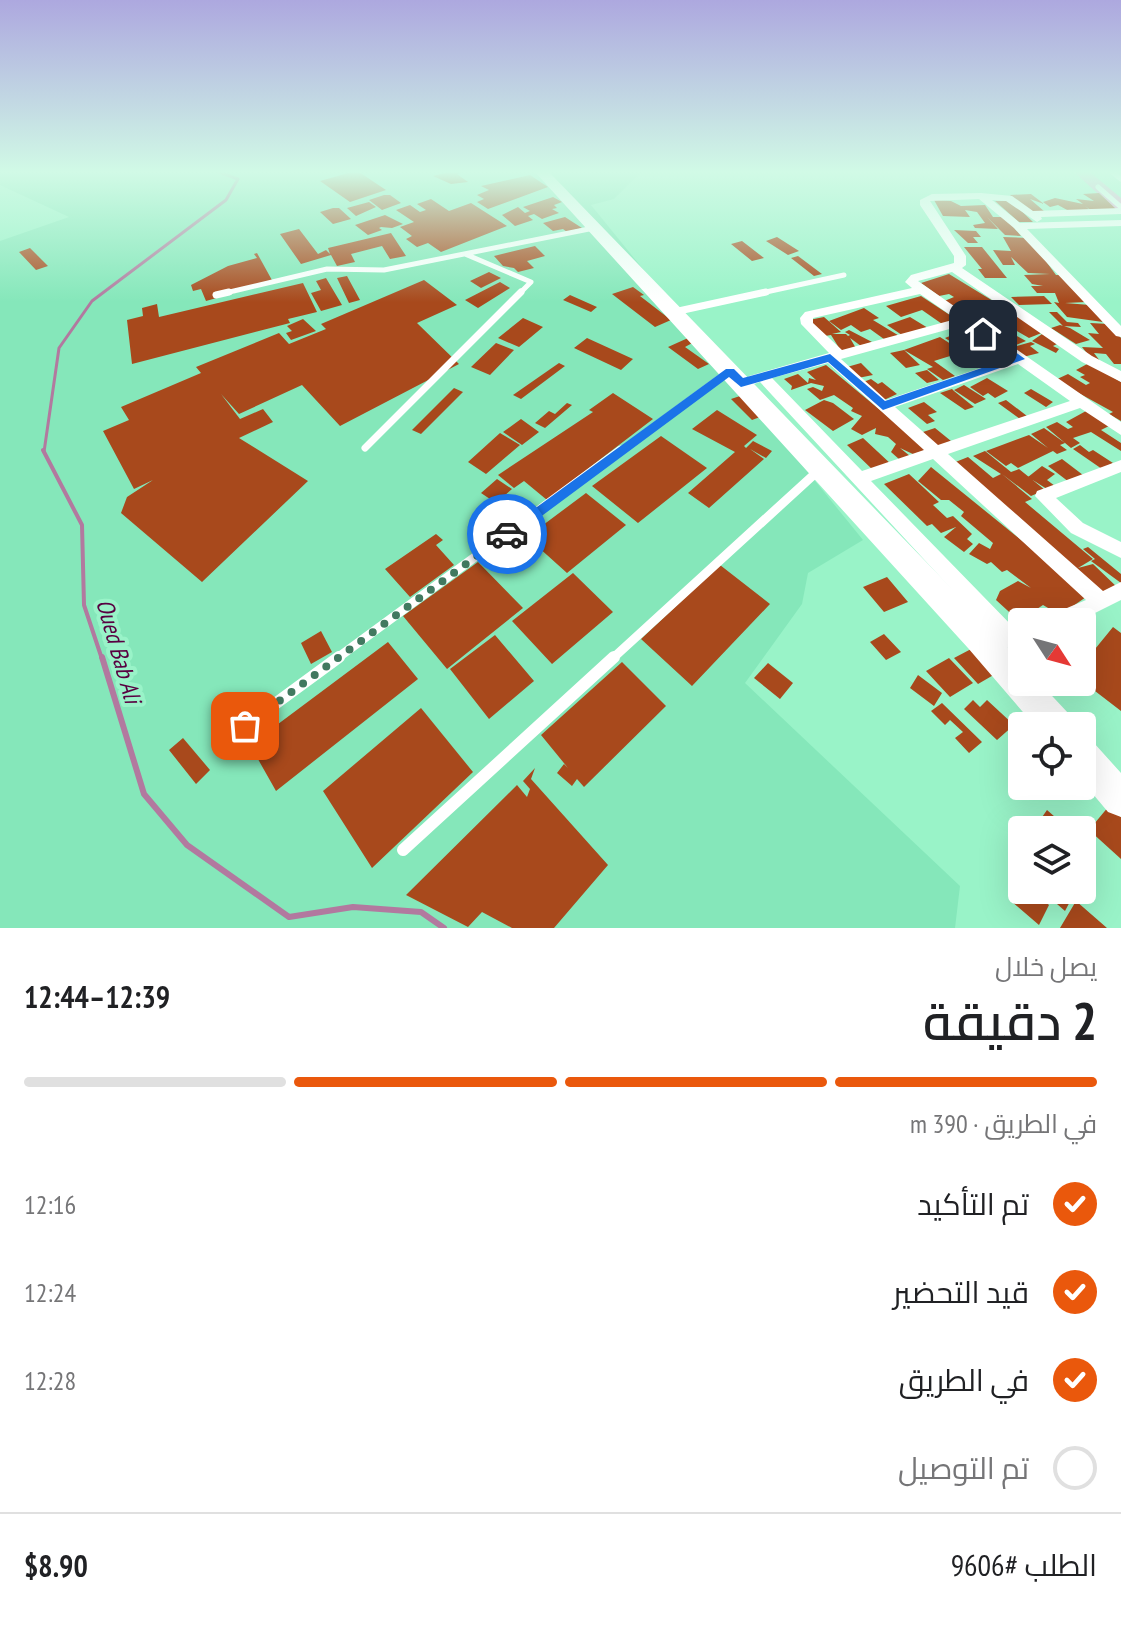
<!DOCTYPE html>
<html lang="ar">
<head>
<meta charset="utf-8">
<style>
  body { margin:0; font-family:"PT Sans Narrow",Cairo,sans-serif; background:#f2f2f2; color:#202124; direction:rtl; height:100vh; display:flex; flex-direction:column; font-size:30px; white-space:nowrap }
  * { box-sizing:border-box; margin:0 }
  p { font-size:26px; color:#757577 }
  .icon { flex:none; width:44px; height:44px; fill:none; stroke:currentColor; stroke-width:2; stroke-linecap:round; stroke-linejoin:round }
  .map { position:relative; height:928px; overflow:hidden; direction:ltr }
  .drawer { display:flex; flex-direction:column; background:#fff; flex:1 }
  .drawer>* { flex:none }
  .needle { width:52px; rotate:126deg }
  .tools { position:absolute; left:1008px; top:608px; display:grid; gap:16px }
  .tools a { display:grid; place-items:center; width:88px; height:88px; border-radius:8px; background:#fff; box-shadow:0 8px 32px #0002; font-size:40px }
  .pin { position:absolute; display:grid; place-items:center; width:68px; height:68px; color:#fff; margin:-34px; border-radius:16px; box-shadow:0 4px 12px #0006 }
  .courier { position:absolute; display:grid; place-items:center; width:80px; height:80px; margin:-40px; border:6px solid #1a73e8; border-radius:50%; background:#fff; color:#222; box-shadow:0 2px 10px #0007 }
  .headline em { font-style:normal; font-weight:600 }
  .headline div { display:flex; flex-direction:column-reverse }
  .headline { display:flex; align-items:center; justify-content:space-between; height:136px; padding:0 24px }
  h1 { font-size:52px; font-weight:600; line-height:60px }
  .bar { display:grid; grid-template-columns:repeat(4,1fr); gap:12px 8px; align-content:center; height:96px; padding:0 24px }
  .bar i { height:10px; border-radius:6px; background:#e0e0e0 }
  .bar .active { background:#ea580c }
  .bar p { grid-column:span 4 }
  .line { display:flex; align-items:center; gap:20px; padding:0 24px; border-top:2px solid #e0e0e0 }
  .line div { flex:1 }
  ol { padding:0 24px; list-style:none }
  li { display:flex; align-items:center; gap:24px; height:88px }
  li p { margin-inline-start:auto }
  li .icon { padding:8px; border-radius:50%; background:#ea580c; color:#fff; stroke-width:4 }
  li:last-child { color:#757577 }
  li i { width:44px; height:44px; border:4px solid #e0e0e0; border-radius:50% }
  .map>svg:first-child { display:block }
</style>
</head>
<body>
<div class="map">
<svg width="1121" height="928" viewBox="0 0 1121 928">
  <rect width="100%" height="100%" fill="#99f3c8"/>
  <path fill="#85e7ba" d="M0,172h641l-27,27 -23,6 272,335 -55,33 -6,31 -57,79 215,203 -5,42h-955v-687l69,-24 -69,-32z"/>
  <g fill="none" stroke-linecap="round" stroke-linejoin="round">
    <path stroke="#b2799f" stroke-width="3" d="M44,452l15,-104 33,-47 134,-101 12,-21 -19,-7"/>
    <path stroke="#b2799f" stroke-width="4" d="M43,450l39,75 2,80 18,54"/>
    <path stroke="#b2799f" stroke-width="6" d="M102,657l42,137 43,51 102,72 64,-10 68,5 23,16"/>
    <path fill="#f695d2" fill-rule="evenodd" d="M1074,172h16l31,26v13l-6,-2z"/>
  </g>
  <path fill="#a8491c" d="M352,172h7l27,18 -36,12 -30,-21z
    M449,172h13l-5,2 11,8 -17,2 -18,-8z
    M530,175l18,12 -60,22 -11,-7 7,-3 -7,-4 12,-5 -8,-4z
    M1099,193l17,16 -24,2 -7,-5 6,5h-22l-11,-6 -8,2 -7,-5 12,-4 28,6 -7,-5 18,2 -11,-7z
    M1031,194l13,10 -14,-5 15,13 -13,1 -22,-18z
    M384,195h6l11,8 -19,7 -13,-10z
    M553,197l9,5 -8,3 3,3 -5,1 7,4 -6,2 -11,4 -8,-5 -6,2 5,4 -18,6 -13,-11 16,-8 7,6 5,-2 -7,-4z
    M431,199l18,12 22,-8 36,23 -66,26 -13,-9 -11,4 -11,-8 6,-3 -12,-9 14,-5 -18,-12 14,-5 10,7 6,-2 -9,-6z
    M934,200l17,1 10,5 24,-1 8,12h12l16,19 -16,-1 -18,-18 11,12 -23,-1 -2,-3 12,-2 -8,-11 -12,-2 5,7 -27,-1z
    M995,201h16l22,21h-14z
    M369,202l7,5 -20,9 -9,-8z
    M333,208h6l12,11 -18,5 -13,-12z
    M385,215l18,9 -11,4 -11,-1 -2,1 3,2 -14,5 -13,-10z
    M565,217l17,11 -15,4 -4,-3 -10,2 -10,-8z
    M299,229l19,25 8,-4 4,4 -2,-6 63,-15 15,23 -16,3 -8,-13 -31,8 4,8 -18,4 -6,-11 -30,9 -21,-30z
    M954,230l22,1 5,6h-8l5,6h-10z
    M777,237l22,14 -11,4 -22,-14z
    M1003,237l26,1 27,37h5l25,27 -21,1 25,2 13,17 -36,-5 -13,-15 5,1 -4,-10h-18l-6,-7h12l-11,-2 -8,-9 26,-1 -22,-1 -17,-16 4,8h-12l-10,-15 18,1z
    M742,241l22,17 -12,3 -21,-17z
    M535,246l10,10 -18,5 7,7 -16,4 -4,-4 -11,-2 -9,-10z
    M964,247h18l25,31h-22l-7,-9h4z
    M30,248l18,18 -12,4 -17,-18z
    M257,253l16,29 -67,19 -5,-12 -8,2 -2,-6 37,-19 29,-8 -3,-4z
    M798,256l24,18 -8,2 -23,-18z
    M489,272l12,6 -20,10 -11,-7z
    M949,274l95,58 -15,6 -26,-15 5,-5 -7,2 -30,-18 -4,2 10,6 -4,2 7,4 4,-2 8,4 -4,2 38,21 -10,4 -17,-9 -3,1 -54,-35 12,-5 -5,-3 -10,2 -18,-13z
    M347,276l13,24 -11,3 -12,-25z
    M326,278l16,27 -21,6 -10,-18 10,-3 -5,-9z
    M424,280l33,25 -40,18 42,41 -119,62 -38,-41 -63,29 -18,-20 19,25 23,-10 10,13 -34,16 69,43 -106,101 -81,-69 6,-16 26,-17 -19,9 -31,-58 26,-11 -8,-13 80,-34 -5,-6 83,-34 10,11 37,-15 -5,-5z
    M500,282l10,6 -32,20 -13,-8z
    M303,283l14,29 -29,7 2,4 -158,41 -5,-44 16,-4 -1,-8 15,-4 2,13z
    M633,287l11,8 -4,1 31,24 -16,7 -43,-33z
    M570,295l27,12 -6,5 -28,-12z
    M921,296l38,25 -14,5 -23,-16 -21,7 -15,-11z
    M1044,296l8,8 -33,1 -8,-8z
    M864,308l15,10 -6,2 28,17 -13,5 -18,-13 -9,3 -10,-7 -10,5 -12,-9z
    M1049,312h8l10,10 11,1 3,4 -18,-1z
    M824,317l17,15 -9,2h14l2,2 2,-1 -5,-3 4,-2 23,12 -11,4 -11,-8 7,12 -16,1 -10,-16 -6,1 -16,-16z
    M910,317l18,11 -23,9 -18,-12z
    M523,318l20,9 -24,20 -21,-9z
    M303,319l13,12 -25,9 -5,-7 6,-2 -5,-5z
    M1090,323l19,1 12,14v26h-7l-8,-10 -12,-1 6,8h-7l-11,-14 21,1 -15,-15 11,1z
    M1060,325l10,3 20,12 -14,4 -25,-16z
    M967,329l47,29 -15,6 -26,-16 -8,3 -20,-13z
    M1042,334l17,9 -6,3 6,3 -3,4 -24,-12z
    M940,337l23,15 -29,9 21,15 -12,4 -16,-11 6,-2 -29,-17z
    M587,338l46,21 -12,11 -47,-22z
    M688,338l6,4 -9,5 24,17 -11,5 -30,-22z
    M1031,342l4,2 -5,2 9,7 -16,4 -13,-9z
    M496,343l18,7 -24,25 -19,-8z
    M904,350l16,15 -14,3 -16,-15z
    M559,363l6,3 -44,33 -8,-4z
    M861,363l12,12 -15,3 -11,-11z
    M1089,363l32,19v39l-12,-7 4,-2 -58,-32 13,-6 18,11 4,-2 -10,-6 5,-2 -9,-5z
    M826,365l101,84 -12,6 -15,-7 10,8 -10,4 -9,-8 5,-8 -8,-7 -13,-3 1,-6 -14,7 -11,-6 11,-13 -11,-5 2,-3 -19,-13 -14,5 -13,-11 6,-2 9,4 2,-5 -13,-3 -20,7 1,-4 -8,-7 14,-5 10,9 1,-5 7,2 -9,-8z
    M927,370l12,10 -12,3 -12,-10z
    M987,378l21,13 -13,7 -7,-5 -5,3 -13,-9z
    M871,379l7,5 4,-2 15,12 -13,6 -23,-17z
    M964,385l22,14 -11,5 -21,-14z
    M454,388l9,4 -42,42 -9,-4z
    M952,389l2,2 20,16 -9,3 -25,-17z
    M1031,389l22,13 -7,5 -22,-14z
    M613,393l40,26 -106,81 -23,-19 -10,7 -16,-13 95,-63 -4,-2z
    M740,396l20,21 -8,3 -21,-21z
    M824,400l9,3 21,16 -21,12 -28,-21z
    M1006,400l21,16 -7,3 -22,-16z
    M924,402l13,10 -9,3 7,6 -8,3 -19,-16z
    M567,403l5,2 -27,23 -10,-5 14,-12 6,3z
    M717,410l40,25 -13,11 2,2 7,-7 19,10 -6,7 -16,-9 14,10 -55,49 -21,-15 47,-41 -43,-23z
    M1086,411l23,15 -8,4 20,13v8l-30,-19 -18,6 7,5 -9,5 -25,-21 11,-5 11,7 5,-2 -7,-5z
    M521,419l18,13 -17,13 -19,-13z
    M935,428l16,13 -15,6 -16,-14z
    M1044,428l21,15 -5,2 7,5 -10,4 -4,-3 -35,17 -7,-5 -5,3 -20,-15 43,-16 19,13 -17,-14z
    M500,433l20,12 -34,29 -18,-12z
    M661,436l46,32 -69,55 -46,-37z
    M863,438l29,27 -17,7 -28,-27z
    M1080,445l9,7 4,-2 20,13 -11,6 -29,-20z
    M985,451l26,21 8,-3 26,21 -14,6 -29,-22 30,25 -7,3 68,57 -15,9 15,-4 26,25 -19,7 -147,-133 15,-6 25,21 8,-4 -28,-18z
    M1062,459l21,16 -14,7 -21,-16z
    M1042,466l13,8 -8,6 8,6 -5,5 -22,-14z
    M931,467l158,128 -29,20 -17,-10 -24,16 -23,-21 4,-9 18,-10 13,7 -24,-18 -5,2 -11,-10 -4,2 -18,-10 10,-11 11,6 3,-6 -32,-27 3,-4 -15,-12h-8l-23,-19z
    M909,474l30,28 -6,3 14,13 6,-2 19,18 -5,5 6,5 -9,8 -20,-15 12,-10 -15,6 -9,-9 -5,2 -43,-42z
    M497,479l15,10 -16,14 -15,-10z
    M586,493l40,32 -59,48 -40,-36z
    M436,534l7,6 -7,5 18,20 -44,32 -25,-28z
    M1088,547l33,27v9l-30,-22 4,-2 -12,-10z
    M478,562l45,46 -76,61 -44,-53z
    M720,565l50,39 -78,82 -51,-47z
    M573,573l40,39 -61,52 -40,-43z
    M887,577l21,25 -24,10 -21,-25z
    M1113,627l8,6v78l-39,-30v-16z
    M321,631l11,21 -21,12 -10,-21z
    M884,634l17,18 -15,8 -16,-18z
    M495,635l39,46 -45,38 -39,-50z
    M388,642l30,37 -142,112 -26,-46z
    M973,648l24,25 -19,11 -24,-26z
    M949,658l24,25 -23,14 -24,-26z
    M622,662l44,44 -82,81 -7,-8 -5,7 -15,-13 7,-9 4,4 -27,-33z
    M768,663l25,20 -13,16 -26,-21z
    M918,675l24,18 -8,13 -24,-18z
    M973,700l7,7 7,-7 27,25 -17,15 -33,-31z
    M942,703l40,39 -13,11 -14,-15 8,-6 -13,-12 -5,5 -14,-14z
    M421,708l52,64 -101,96 -49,-77z
    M183,738l27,32 -14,14 -27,-34z
    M535,768l-4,11 77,86 -54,63h-42l-30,-16 -14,15 -62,-32 111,-110 10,12 3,-8 -7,-8z
    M1109,806l12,11v42l-32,-29z
    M1047,810l23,20h-37z
    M1022,881v9h11l16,15 -10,20 -28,-24z
    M1041,890h28l5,4 -9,17z
    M1076,901l31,27h-47z"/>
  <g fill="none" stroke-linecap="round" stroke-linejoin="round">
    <path stroke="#fff" stroke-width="5" d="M1112,172l9,7
      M1098,187l23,20
      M465,254l66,28 -12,12
      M221,294l106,-25 57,1 210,-42
      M757,294l87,-19"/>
    <path stroke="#fff" stroke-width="7" d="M216,295l13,-3
      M674,312l92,-20
      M365,448l156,-156
      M619,452l109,-80"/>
    <path stroke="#fff" stroke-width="9" d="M336,659l285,-209
      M612,659l207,-189"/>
    <path stroke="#fff" stroke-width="12" d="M245,726l94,-69
      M403,850l211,-193"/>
    <path fill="#fff" fill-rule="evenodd" d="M981,193l31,3 21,15 88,-3v6l-80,3 1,2 -5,3 -31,-21 -14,-1 28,23 101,-3v6l-94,3 94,97v11l-5,-1 -102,-108 -35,-29 -49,2 36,55v9l-4,3 130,88 29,15v11l-39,-20 -130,-90 -34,9 203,141v13l-41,-27 -132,46 155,137 18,-9v18l-44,22h-32l3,-6 38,-16 -153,-141 -62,22 148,152 3,7 -3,7 -7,2 -7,-2 -245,-265 -6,2 -7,-5 2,-3 80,-23 -28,-29 -1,-6 5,-6 107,-24 -7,-6 6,-7 43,-12v-7l-34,-51v-5l12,-6zM920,294l36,25 -114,31 -29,-27v-5zM964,325l46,33 -124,42 -45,-41zM828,363l96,87 -62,21 -90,-93zM1018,364l52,37 -132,44 -43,-38z
      M1121,460v12l-65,26 27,25 38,19v16l-50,-25 -36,-37 2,-5z"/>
    <path fill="#fff" fill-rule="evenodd" d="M535,172h14l441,456 32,35v19h17l30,32 5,12h-39l-67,-78z
      M1082,738l12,5 27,30v44l-13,-5 -26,-31z"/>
  </g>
  <linearGradient id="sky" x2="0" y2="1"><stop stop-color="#ada8df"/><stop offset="0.57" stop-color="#d1fae6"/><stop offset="1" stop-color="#d1fae6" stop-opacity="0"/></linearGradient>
  <rect width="1121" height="302" fill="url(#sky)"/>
  <path fill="#1a73e8" d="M979,332h8l38,27 -142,51 -55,-48 -87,25 -12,-10 -217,161h-10l-2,-4 226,-165h8l9,9 87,-24 55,47 126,-43 -32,-22z"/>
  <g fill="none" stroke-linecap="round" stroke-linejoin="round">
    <path stroke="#417960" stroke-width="8" stroke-dasharray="0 14.4" d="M245,726l262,-192"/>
  </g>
  <g text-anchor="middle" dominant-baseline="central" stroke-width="8" stroke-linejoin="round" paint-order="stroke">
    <g font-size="24" font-style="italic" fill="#580041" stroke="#99f3c8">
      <text transform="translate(119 651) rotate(74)">Oued Bab Ali</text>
    </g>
  </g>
</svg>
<div class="tools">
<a><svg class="needle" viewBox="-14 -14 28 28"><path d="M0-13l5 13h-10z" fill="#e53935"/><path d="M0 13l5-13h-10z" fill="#757577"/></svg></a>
<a><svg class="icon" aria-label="locate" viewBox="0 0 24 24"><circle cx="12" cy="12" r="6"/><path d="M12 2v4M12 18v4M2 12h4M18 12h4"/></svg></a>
<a><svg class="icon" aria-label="layers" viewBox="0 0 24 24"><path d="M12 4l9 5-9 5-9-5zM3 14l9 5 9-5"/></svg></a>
</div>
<div class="pin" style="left:245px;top:726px;background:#ea580c"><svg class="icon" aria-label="bag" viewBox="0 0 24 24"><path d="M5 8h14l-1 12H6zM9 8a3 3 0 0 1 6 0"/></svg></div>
<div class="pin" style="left:983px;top:334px;background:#1f2937"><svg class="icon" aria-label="home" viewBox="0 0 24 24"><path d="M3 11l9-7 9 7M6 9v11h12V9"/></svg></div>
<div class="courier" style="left:507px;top:534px"><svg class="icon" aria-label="car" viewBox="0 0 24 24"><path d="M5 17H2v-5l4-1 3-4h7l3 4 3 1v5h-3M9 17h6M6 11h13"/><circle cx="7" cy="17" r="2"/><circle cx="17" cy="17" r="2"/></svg></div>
</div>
<section class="drawer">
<div class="headline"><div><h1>2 دقيقة</h1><p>يصل خلال</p></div><em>12:39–12:44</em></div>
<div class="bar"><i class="active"></i><i class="active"></i><i class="active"></i><i></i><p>في الطريق · 390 m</p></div>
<ol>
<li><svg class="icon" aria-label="check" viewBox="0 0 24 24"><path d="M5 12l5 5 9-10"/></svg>تم التأكيد<p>12:16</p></li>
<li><svg class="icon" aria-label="check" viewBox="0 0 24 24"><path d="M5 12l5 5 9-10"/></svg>قيد التحضير<p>12:24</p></li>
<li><svg class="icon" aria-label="check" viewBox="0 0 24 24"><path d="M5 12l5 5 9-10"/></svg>في الطريق<p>12:28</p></li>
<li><i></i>تم التوصيل</li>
</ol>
<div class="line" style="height:104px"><div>الطلب #9606</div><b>$8.90</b></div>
</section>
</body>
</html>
